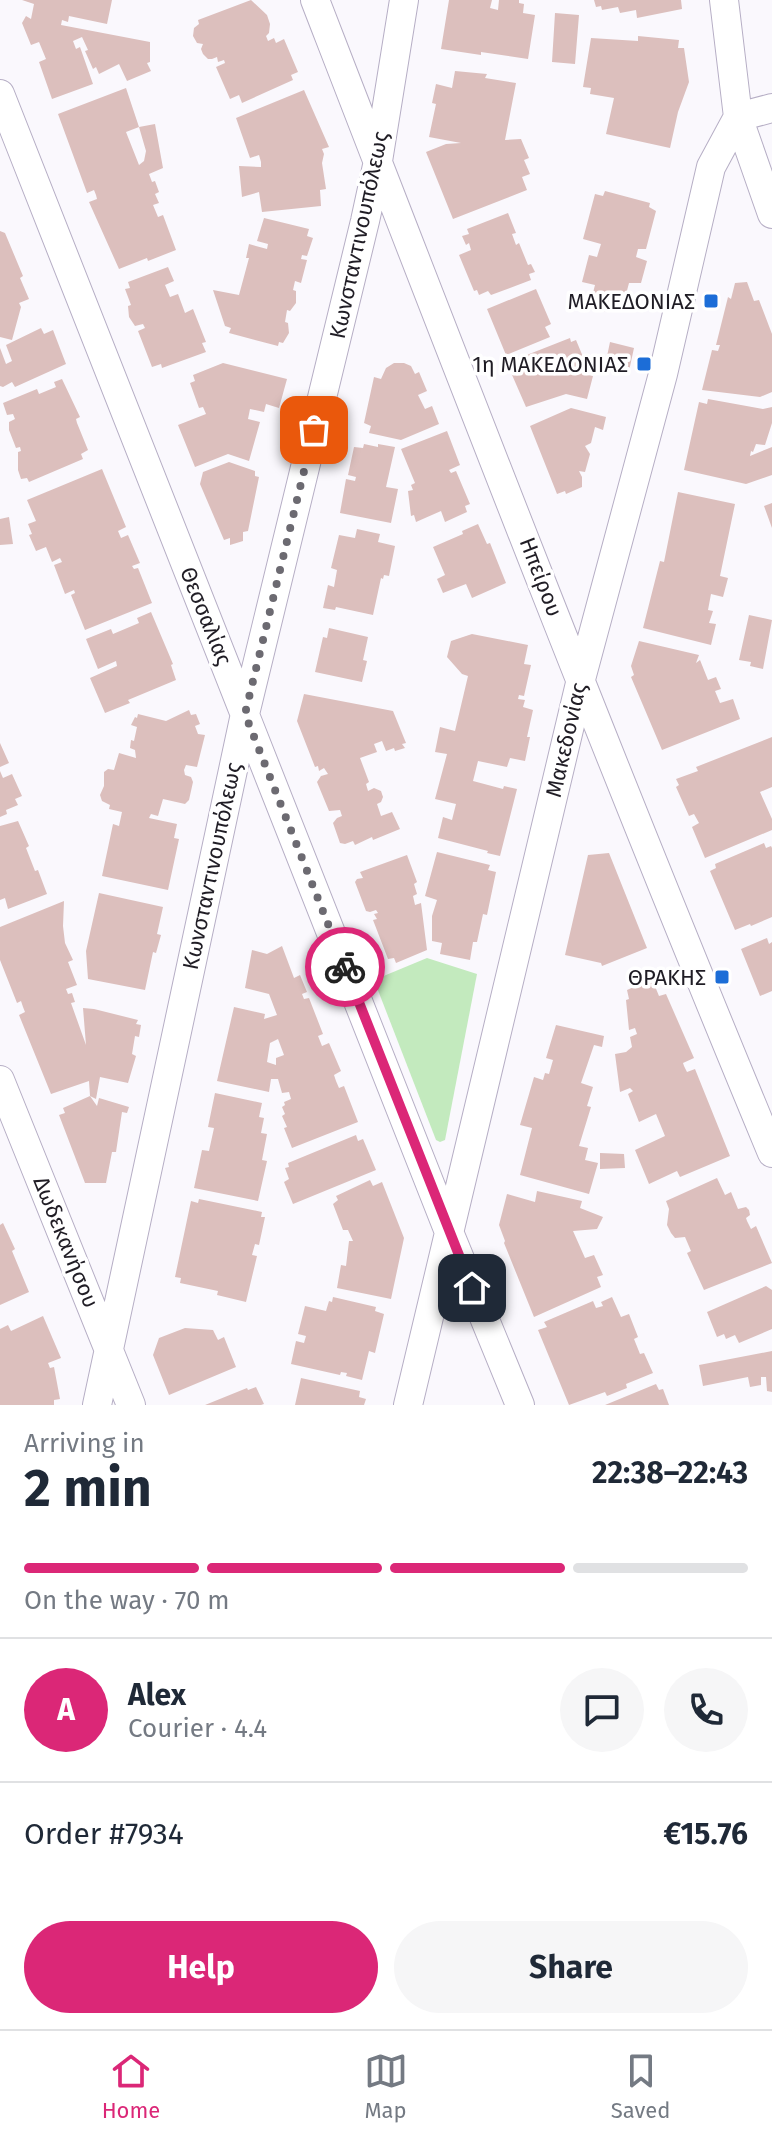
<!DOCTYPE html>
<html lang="en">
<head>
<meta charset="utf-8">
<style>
  body { margin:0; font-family:"Fira Sans",sans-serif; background:#f6f6f7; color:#1f2937; height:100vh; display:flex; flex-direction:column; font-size:30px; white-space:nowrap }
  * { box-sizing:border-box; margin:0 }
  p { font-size:26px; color:#747a83 }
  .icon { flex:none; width:44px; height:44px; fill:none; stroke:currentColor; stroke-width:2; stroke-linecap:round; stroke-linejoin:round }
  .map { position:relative; height:1405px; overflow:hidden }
  .sheet { display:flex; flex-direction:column; background:#fff; flex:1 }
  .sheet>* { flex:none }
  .pin { position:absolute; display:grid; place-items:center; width:68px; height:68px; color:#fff; margin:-34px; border-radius:16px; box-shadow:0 4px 12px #0006 }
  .courier { position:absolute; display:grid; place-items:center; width:80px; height:80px; margin:-40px; border:6px solid #db2777; border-radius:50%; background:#fff; color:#222; box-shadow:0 2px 10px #0007 }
  .headline em { font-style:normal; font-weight:700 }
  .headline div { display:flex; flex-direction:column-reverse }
  .headline { display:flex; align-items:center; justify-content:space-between; height:136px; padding:0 24px }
  h1 { font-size:52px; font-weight:700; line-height:60px }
  .bar { display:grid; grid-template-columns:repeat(4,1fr); gap:12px 8px; align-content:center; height:96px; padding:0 24px }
  .bar i { height:10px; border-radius:6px; background:#e0e1e3 }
  .bar .active { background:#db2777 }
  .bar p { grid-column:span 4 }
  .line { display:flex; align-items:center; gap:20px; padding:0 24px; border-top:2px solid #e0e1e3 }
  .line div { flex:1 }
  .round { display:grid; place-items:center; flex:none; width:84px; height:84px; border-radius:42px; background:#f6f6f7 }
  .cta { display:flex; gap:16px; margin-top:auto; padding:16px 24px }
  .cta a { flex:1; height:92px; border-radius:48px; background:#db2777; color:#fff; font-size:32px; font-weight:700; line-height:92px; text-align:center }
  .cta a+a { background:#f6f6f7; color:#1f2937 }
  .tab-bar { display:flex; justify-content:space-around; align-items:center; height:112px; border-top:2px solid #e0e1e3; background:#fff; font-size:22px; color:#747a83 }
  .tab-bar a { display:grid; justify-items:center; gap:4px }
  .tab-bar .active { color:#db2777 }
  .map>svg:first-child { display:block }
</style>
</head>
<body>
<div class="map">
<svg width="772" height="1405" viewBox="0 0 772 1405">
  <rect width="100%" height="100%" fill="#faf8fd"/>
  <path fill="#c3eabe" d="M427,958l50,16 -32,166 -5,2 -4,-2 -62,-160z"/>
  <path fill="#dcbfbd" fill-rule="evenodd" d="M22,0h90l-5,24 -38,-8 -1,6 -6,-2 -1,5 89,17v20l-3,1 4,8 -24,10 -8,-17 -20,10 -3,-7 -3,2 -8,-18 3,-1 -6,-13 -9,4 3,8 4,-2 13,37 -41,15 -13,-37 7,-3 -7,-17 -8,3 -9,-22 4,-7 5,3 3,-15z
    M251,0l16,15 3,9 -1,9 -3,3 2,5 6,-3 2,5 8,-4 14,33 -7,3 2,5 -51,23 -3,-8 -9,4 -14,-32 9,-4 -1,-3 -6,2 -1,-5 -5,2h-4l-5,-5 -2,-5 2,-5 -6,-1 -4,-7 1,-8 5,-4 -1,-4z
    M449,0h43l-2,8 8,2 1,-10h20v3l5,1 -1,9 12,2 -7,44 -47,-7v3l-40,-6z
    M594,0h87l1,9 -45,9 -1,-8 -16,3 -2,-6 -16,3 -1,-4 -5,1z
    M555,13l24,2 -4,49 -23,-2z
    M638,36l41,4 -1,8h6l5,34 -11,30 -8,36 -64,-14 8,-36 -24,-4 1,-6 -8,-1 8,-49 47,3z
    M455,71l32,3 -2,4 31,5 -11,57 16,-1 8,19 -5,2 6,14 -8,3 5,13 -74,29 -27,-67 20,-8 15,-1 -32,-6 7,-33 -4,-1 4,-19 16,4z
    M126,88l13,39 -13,5 13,33 5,-4 2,-10 -7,-24 16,-3 8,44 -14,6 3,8 3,-1 4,11 -4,2 4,9 -6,2 5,12 5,-2 13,35 -28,11 -1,-3 -28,11 -30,-67 8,-3 -1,-4 -2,-5 -7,3 -29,-79z
    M304,90l25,57 -7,2 2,5 -2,9 4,26 -6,1 1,16 -59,6 -3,-20 -17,5 -3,-31 22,1v-5l-2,-7 -9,3 -14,-40z
    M605,191l45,12 -1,4 7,4 -10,38h-8l-2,8 11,4 -6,22h-12l-5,19 4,2 -2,7h-6l-15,-3 -1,4 -15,-4 6,-23 -13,-3 7,-27 8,2 4,-13 -18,-5 12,-45 8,2z
    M508,213l8,20 -4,1 4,11 3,-2 9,22 3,-1 4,8 -6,2 2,6 -40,15 -3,-4 -9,4 -2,-5 -3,1 -15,-36 12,-5 -2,-7 -3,2 -4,-9 7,-2 -2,-5z
    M264,218l45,11 -2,7 6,2 -6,18 -5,-1 -1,4 6,1 -6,23 -6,-2 -2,9 3,1v12l-6,8 -3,-1 -2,12 3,1 1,10 -6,10 -4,-1 -1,4 -49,-13 2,-5 -6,-2 -12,-36 26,5 10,-37h-3l3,-14 18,5 1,-5 -11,-3z
    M0,231l5,2 18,43 -3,2 9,21 -10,4 2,4 -9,33 -12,-3z
    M168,267l6,14 -9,4 5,12 8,-3 7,19 8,-4 13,33 -4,1 4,9 -44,16 -1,-4 -9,3 -14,-36 7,-3 -2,-4 -8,2 -6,-9 -1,-11 3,-1 -6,-16 5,-1 -2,-6z
    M747,282l7,19 5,-1 13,34v58l-12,5 -58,-7 10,-40 6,1 2,-6h-4l12,-48 3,2 4,-16z
    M536,289l15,35 -6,3 5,10 -44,18 -19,-46z
    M41,328l3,6 9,-4 13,34 -51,23 -3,-5 -9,5 -3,-1v-38l6,16 6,-3 -6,-16z
    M570,338l1,4 5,-2 10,24 -7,2 3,8 11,2 -6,23 -21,-5 -40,13 -17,-39 6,-4 -1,-4z
    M610,342l24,6 -5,23 -24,-5z
    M223,363l64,16 -8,29 -13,-4 -2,8 -14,-3 -2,10 12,3 -11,39 -21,-7 -33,13 -17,-42 28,-11 -3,-7 -4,1 -9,-25 5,-2 -2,-6z
    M394,363h10l7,3 4,8 4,-2 8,19 -9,4 7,14 7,-3 7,18 -38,16 -32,-7 2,-7 -7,-3 10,-46 7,2 5,-11z
    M62,379l18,38 -4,2 1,4 11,27 -7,4 2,5 -54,23 -2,-4 -6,1 -3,-9v-18l3,-1 -1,-4 -4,1 -7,-18v-8l6,-3 -2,-5 -6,1 -4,-12 34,-14 2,5 17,-7 -2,-5z
    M708,399l55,10 9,-2v16l-7,22 -9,-1 -3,8 -2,-1 -1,5 22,-9v28l-26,9 -62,-14 15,-68 8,2z
    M571,408l35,9 -3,13 -8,-3 -4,16 -6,3 5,8 -5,18 -6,-1 3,6v10l-16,7 -1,-3 -8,3 -27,-68z
    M447,431l13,34 -11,5 2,3 5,-2 14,33 -5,2 2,6 -22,10 -4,-11 -25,11 -2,-7 -3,1 -3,-25 5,-1 -2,-5 4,-2 -14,-34z
    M364,444l14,3v-3l17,3 -9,40 12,2 -7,34 -51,-10 6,-34 9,2 1,-4 -8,-2 6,-28 9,1z
    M229,462l26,9v5l4,1 -11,54 -5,1v9l-13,4v-7l-6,2 -24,-56 3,-12z
    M102,469l24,58 -8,4 3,7 7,-3 12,28 -8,3 2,3 4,-1 14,35 -67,27 -14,-35 4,-2 -1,-3 -9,4 -11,-29 8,-3 -2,-4 -8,4 -6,-15 -10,4 -7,-16 3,-1 -4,-10 8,-3 -9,-21z
    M678,492l57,12 -15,72 8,2 -5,19 -12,-3 -3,16 5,1 -4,12 7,1 -5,21 -68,-17 17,-67 4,1z
    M772,503v25l-8,-22z
    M9,517l4,27 -13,1v-26z
    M478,524l9,20 3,-1 16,40 -34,15 -6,-14 -23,9 -6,-14 8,-4 -12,-28 30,-13 -1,-3z
    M357,529l23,5 -2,8 17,4 -6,30 -5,-1 -1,4 -2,-1 -8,37 -37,-8 -1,3 -12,-2 5,-23 6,2 3,-17 -6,-2 8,-33 16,3z
    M151,612l22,52 -2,1 5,15 -48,20 2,3 -25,10 -15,-35 27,-12 -1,-5 -18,8 -12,-30 25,-10 2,5 26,-11 -2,-5z
    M749,615l23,5 -9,49 -13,-3 1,-4 -12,-2z
    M329,628l39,9 -5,23 4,1 -5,21 -47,-10 8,-35 4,1z
    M472,634l56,11 -4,19 7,1 -7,31 -5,-1 -1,4 7,1 -2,7 10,3 -6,27h3l-5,24 -15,-3 -3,9 -29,-6 -5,20 30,8 1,-3 13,3 -17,67 -13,-3 1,-2 -50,-13 5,-21 9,3 4,-16 -21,-5 12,-45 -12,-2 5,-25 15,4 13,-55 -6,-2 -15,-17 4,-16z
    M639,641l60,14 -3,8 4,-3 8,20 8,-3 5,12 -6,2 5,12 13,-4 7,20 -78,31 -31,-73 3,-2 -3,-9z
    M304,694l89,17 13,32 -4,1 3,4 -10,3 -1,-3 -8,3 -4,-10 -8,3 3,8 -17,6 9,24 -3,2 2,7 6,-3 7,3 2,6 -2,5 -4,2 4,12 11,-4 8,17 -27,11 -1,-3 -17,8 -2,-4 -8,3 -5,-1 -7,-20 4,-5 5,-2 -2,-6 -11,1 -12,-29 4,-6 7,-2 -4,-6 -5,3 -1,-5 -3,1 -18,-46z
    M189,710l2,5 5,-1 4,10 -5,2 3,8 7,1 -8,32 -11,-2 -2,5 1,5 6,2 2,5 -4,18 -4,4 -22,-5 -5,17 -7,-2 -2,4 28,6 -3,14 5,1 -11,51 -66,-14 11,-52 6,2 3,-14 -13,-3 1,-4 -8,-4 -2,-6 4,-9v-14l4,-3 6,1 5,-17 17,5 -1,-8 -5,-2 1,-8 3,1 3,-14 -6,-2 4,-8 2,1 1,-4 28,7z
    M772,737v50l-12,5 12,27v11l-67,28 -13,-31 7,-4 -5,-9 -5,2 -13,-29 3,-2 -3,-6 22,-8 -2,-4z
    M0,743l9,20 -9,4z
    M0,771l3,7 9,-4 10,22 -7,3 3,6 -12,5 1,4 -7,3z
    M18,821l11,25 -3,2 9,23 3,-1 9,24 -39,15 -3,-11 -5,2v-74z
    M764,843l2,5 5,-2 1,2v69l-21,9 -1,-2 -15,6 -25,-59 6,-3 -1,-4z
    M437,852l53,13 -2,5 8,2 -9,43 -4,-1 -6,28h-4l-3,18 -30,-6 2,-11 -10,-2v-25l5,-16 -12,-4z
    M609,853l38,95 -45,18 -1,-3 -36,-8 23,-100z
    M407,855l10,27 -3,2 3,10 -4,2 2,9 6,-2 6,47 -31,13 -2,-5 -6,1 -15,-39 4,-1 -3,-5 4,-1 -2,-3 -6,2 -4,-1 -11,-29 2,-3 6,-1 -3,-6z
    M99,893l64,14 -6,27 4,1 -5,18 -3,-1 -8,38 -57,-11 -2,-28z
    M64,901l-1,25 2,17 8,17 -5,2 9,23 -11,4 2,5 4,-1 3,9 -4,1 15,42 -3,-37 11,1 44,11 -2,4 5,1 -2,12 -4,-1 -3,18 4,2 -8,27 -28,-6 -4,22 -6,-3 -1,-15 -38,13 -32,-79 6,-3 -2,-5 -2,-6 -4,2 -17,-43v-33z
    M767,938l2,6 3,-2v49l-12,5 -19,-47z
    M282,946l12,32 6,-3 7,17 -5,2 2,5 5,-1 14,36 -5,2 4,10 7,-3 12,28 -7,4 2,6 3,7 5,-2 14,36 -66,26 -8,-20 3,-1 -5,-11 3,-2 -3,-7 3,-2 -1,-3 7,-3 -2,-7 -7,1 -4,-14h-7l-2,13 -52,-11 17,-74 31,7 -1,5 13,-4 -8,-21 -24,-6 7,-38 15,4zM278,1039l6,16 -8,3v7l-9,-3 3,-19z
    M652,979l7,17 7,-2 28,64 -11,5 1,3 3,6 8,-3 35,87 -50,21 -3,-6 -28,13 -14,-34 30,-14 -9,-22 -17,8 -11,-28 5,-3 -3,-3 -10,4 -5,-38 11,-2 6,-5 -2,-10 7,-3 -2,-6 -6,2 -3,-30 3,-1 -2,-9z
    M556,1025l48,11 -2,11 -8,-2 -13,38 12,4 -6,19 4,1 -12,39 9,2 -3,12 13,3 -9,31 -69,-19 12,-47 -12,-3 14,-48 9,3 2,-7 4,1 4,-14 -7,-2z
    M215,1093l47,10 -3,14 5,1 -3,15 6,1 -5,26 5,1 -9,40 -64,-13 8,-38 7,1 5,-23 -6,-1z
    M90,1096l7,10 2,-8 30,9 -2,6 -5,-1 -6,40h-4l-6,31h-21l-26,-68 6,-2 -2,-5z
    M356,1135l2,6 5,-2 13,31 -83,34 -9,-22 5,-3 -4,-11 4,-1 -1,-4z
    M600,1153l24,1 1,14 -25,1z
    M717,1178l8,17 6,-3 7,17 8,-2 3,3 1,5 -4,3 1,3 4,8 5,-3 16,37 -68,27 -17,-37 4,-2 -6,-14 -10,1 -4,-5 -4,-8 2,-16 -3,-8z
    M370,1180l3,6 9,-4 22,56 -13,61 -54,-11 4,-23 5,1 3,-25h4l-5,-11h-5l-10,-26 5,-4 -2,-4z
    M537,1191l45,10 -2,7 23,9 -6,12 -24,2 12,27 9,-3 9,20 -6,2 4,10 -67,30 -30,-74 1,-2 -6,-16 8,-31 28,8z
    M199,1199l63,13 -1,5h4l-6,28 -4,-1 -3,11 5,1 -11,46 -29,-7 1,-4 -38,-8 1,-5 -6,-1 16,-76 7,2z
    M3,1223l12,26 -3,2 17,41 -29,13v-80z
    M766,1286l6,4v39l-33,14 -4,-8 -9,4 -2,-5 -7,3 -10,-25z
    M333,1297l43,10 -1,4 9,3 -9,39 -6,-2 -7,29 -16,-4 1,-3 -6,-1 -1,3 -49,-11 5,-23 8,2 2,-7 -8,-2 7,-28 21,5 3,-10 3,1z
    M612,1297l9,20 8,-3 9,23 -4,2 6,15 4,-1 9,20 -27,11 1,4 -20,8 -2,-4 -36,13 -31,-75 9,-3 -3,-5 49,-21 3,7 7,-2 -2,-4z
    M43,1316l18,42 -13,5 2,5 4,-1 6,32 -6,1v5h-54v-76l8,-4 3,6z
    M185,1328l28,2 5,10 6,-3 12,30 -67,28 -16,-40 6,-17z
    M772,1351v41l-5,-1 -1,-14h-5v8l-11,2 -2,-10 -45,9 -4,-21z
    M301,1378l59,13 -1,6 7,2 -2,6h-69z
    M656,1384l3,6 4,-1 6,16h-64z
    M256,1387l8,17 -3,1h-56l42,-17 1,2z"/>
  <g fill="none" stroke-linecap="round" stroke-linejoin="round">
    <g stroke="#b6aec5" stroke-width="30">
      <path id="minor" d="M315,0c149,385 298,771 457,1153
        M724,0l14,117 34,97
        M0,94l449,1138 71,173
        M0,1080l131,325
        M97,1405l148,-691 120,-493 13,-60 26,-161
        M408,1405l173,-726 82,-305 48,-207 27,-50 34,-9"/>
    </g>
    <use href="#minor" stroke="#fff" stroke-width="28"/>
  </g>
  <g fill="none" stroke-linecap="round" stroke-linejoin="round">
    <path stroke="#6c6a71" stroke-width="8" stroke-dasharray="0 14.4" d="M314,430l-69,284 100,253"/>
    <path stroke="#db2777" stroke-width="10" d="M345,967l127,321"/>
  </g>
  <g fill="#1c6dd7" stroke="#fff" stroke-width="3">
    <rect x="703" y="293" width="16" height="16" rx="4"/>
    <rect x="636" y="356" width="16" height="16" rx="4"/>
    <rect x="714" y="969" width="16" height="16" rx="4"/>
  </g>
  <g text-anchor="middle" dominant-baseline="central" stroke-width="7" stroke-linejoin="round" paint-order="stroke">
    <g font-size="22" fill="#201d25" stroke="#fff">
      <text transform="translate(359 235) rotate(-78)">Κωνσταντινουπόλεως</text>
      <text transform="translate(541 577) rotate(69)">Ηπείρου</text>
      <text transform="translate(206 616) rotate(68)">Θεσσαλίας</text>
      <text transform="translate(566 740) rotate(-77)">Μακεδονίας</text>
      <text transform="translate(212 866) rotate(-78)">Κωνσταντινουπόλεως</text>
      <text transform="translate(66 1242) rotate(68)">Δωδεκανήσου</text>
    </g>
    <g font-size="22" fill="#201d25" stroke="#fff" text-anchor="end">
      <text x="695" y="301">ΜΑΚΕΔΟΝΙΑΣ</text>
      <text x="628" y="364">1η ΜΑΚΕΔΟΝΙΑΣ</text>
      <text x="706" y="977">ΘΡΑΚΗΣ</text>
    </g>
  </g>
</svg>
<div class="pin" style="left:314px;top:430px;background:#ea580c"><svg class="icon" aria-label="bag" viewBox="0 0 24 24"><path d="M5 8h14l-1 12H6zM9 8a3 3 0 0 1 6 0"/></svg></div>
<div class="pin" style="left:472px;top:1288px;background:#1f2937"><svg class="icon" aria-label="home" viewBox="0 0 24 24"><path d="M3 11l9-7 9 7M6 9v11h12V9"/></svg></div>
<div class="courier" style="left:345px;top:967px"><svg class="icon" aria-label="bike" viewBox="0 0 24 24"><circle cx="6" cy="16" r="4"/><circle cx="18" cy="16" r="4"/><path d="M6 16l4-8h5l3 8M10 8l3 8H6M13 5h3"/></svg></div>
</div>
<section class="sheet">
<div class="headline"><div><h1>2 min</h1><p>Arriving in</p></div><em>22:38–22:43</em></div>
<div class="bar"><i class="active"></i><i class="active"></i><i class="active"></i><i></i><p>On the way · 70 m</p></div>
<div class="line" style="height:144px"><b class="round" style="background:#db2777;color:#fff">A</b><div><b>Alex</b><p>Courier · 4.4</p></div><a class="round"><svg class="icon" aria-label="chat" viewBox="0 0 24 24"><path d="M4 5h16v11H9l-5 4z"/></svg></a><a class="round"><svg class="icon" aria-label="phone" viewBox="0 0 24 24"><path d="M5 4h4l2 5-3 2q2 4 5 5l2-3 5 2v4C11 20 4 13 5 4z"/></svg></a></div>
<div class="line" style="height:104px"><div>Order #7934</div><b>€15.76</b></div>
<div class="cta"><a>Help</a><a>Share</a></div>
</section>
<nav class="tab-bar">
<a class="active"><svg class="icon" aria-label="home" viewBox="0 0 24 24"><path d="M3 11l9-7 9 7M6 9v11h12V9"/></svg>Home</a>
<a><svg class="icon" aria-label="map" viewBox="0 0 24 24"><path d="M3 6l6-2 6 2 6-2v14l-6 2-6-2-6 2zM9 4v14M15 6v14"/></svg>Map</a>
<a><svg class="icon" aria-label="saved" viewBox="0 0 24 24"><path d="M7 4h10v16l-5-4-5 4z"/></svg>Saved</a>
</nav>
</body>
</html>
